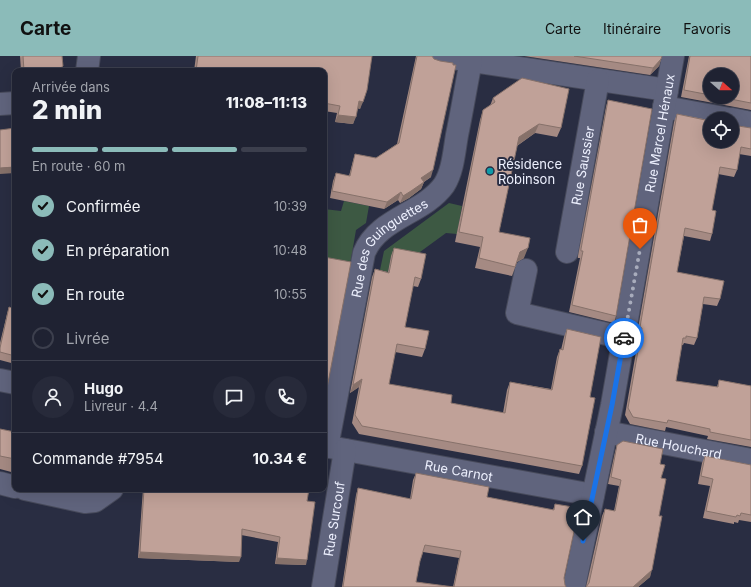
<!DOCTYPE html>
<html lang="fr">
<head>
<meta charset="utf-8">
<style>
  body { margin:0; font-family:Inter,sans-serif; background:#272a3a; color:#f1f3f6; height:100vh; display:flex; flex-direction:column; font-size:15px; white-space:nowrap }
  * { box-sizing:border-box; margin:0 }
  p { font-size:13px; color:#a1a4ac }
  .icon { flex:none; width:22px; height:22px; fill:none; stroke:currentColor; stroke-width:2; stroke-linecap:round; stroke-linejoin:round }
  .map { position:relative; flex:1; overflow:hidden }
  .sheet { position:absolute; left:12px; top:12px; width:315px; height:424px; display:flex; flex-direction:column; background:#1f2232; border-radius:8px; box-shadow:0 4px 16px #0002,0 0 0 1px #3c3f4d }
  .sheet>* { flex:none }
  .needle { width:26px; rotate:111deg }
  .fabs { position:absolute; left:703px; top:12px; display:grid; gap:8px }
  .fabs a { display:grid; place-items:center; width:36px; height:36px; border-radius:50%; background:#1f2232; box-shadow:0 4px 16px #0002,0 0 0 1px #3c3f4d; font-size:20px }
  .pin { position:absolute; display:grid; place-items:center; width:34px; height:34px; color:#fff; margin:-41px -17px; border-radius:50% 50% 50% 0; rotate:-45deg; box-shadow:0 0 4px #0007 }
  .pin .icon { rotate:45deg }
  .courier { position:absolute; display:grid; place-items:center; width:40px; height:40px; margin:-20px; border:3px solid #1a73e8; border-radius:50%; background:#fff; color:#222; box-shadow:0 1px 5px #0007 }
  .overview em { font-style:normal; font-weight:800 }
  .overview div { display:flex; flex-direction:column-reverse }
  .overview { display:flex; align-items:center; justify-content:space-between; height:68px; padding:0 20px }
  h1 { font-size:26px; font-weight:800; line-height:30px }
  .bar { display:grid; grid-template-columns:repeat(4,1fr); gap:6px 4px; align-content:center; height:48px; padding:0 20px }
  .bar i { height:5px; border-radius:3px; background:#3c3f4d }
  .bar .current { background:#8bbbb9 }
  .bar p { grid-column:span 4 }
  .line { display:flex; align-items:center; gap:10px; padding:0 20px; border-top:1px solid #3c3f4d }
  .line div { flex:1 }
  .round { display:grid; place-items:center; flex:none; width:42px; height:42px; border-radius:21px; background:#272a3a }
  ol { padding:0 20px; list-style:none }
  li { display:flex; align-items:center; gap:12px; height:44px }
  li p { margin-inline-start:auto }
  li .icon { padding:4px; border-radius:50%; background:#8bbbb9; color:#111; stroke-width:4 }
  li:last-child { color:#a1a4ac }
  li i { width:22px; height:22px; border:2px solid #3c3f4d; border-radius:50% }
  header { display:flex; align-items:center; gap:24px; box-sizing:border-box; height:56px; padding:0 20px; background:#8bbbb9; color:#111 }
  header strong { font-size:19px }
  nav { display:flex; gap:22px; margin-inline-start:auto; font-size:14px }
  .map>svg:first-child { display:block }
</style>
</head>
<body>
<header>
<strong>Carte</strong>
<nav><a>Carte</a><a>Itinéraire</a><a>Favoris</a></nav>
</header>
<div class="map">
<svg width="751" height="531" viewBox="0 0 751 531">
  <rect width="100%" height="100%" fill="#292d42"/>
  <path fill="#3d5943" d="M344,145l25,5 -3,17 -10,7 -6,35 -26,3v-59l17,2z
    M449,147l13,3 -5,28 -11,-1 -37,27 -18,-4 -3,16 -8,-2 4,-19z"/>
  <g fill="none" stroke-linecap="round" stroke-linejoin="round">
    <g stroke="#474a5b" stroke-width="24">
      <g id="minor">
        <path d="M439,0l228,34"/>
        <path d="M87,15l2,-15"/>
        <path d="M0,48l15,-1"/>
        <path d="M664,51l66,12"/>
        <path d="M732,63l19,4"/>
        <path id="s1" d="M567,196l31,-172"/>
        <path d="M526,214l-9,43 107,25"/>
        <path d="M0,324l15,3"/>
        <path id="s2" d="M606,376l145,28"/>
        <path id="s3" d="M324,390l269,49"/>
        <path id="s4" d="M327,391l37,-194c14,-35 59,-39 80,-68 9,-14 10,-33 13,-50 5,-24 9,-49 14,-74"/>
        <path d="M0,427l15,4"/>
        <path d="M25,433l60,13 10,-1 17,-12"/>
        <path id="s5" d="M323,531l22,-137"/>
        <path id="s6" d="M574,531l38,-182 61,-349"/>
      </g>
    </g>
    <use href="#minor" stroke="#60647d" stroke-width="22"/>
  </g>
  <path fill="#a58a83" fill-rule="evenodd" d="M20,0h42l1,10 -2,5h-40z
    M196,0h176l-12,53 -2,-1 -5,16 -18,-2 2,-9 -13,-2v-40h-130z
    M416,0h16l-1,121 -7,5 -3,7 -12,9 -9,5 -2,-3 -14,9 -54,-11 3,-17 3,-8 13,3 4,-15 2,-7 21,4 21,-14z
    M524,0h138l-3,10 -9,9z
    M689,0h62v54l-70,-13zM710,19l22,22h-22z
    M493,42l68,30 -4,9 -22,-4 -18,13 -18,86 25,26 -7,4 -5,14 -37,-8 5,-21 -25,-5 25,-122 3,-10 7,-4z
    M608,44l8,216 -2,7 -45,-11 11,-54h-2v-2l28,-149z
    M677,58l74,14v28l-12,-2 -2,16 -3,7 -16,-3 -6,36v24l-2,7 -26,-5 -7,36 43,27 -3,7 -14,-2 -6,34 -3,7 -10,-2 -1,2h-1l-6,36 41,6 2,-7 32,6v61l-44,-8 1,-3 -42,-9 -1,4 -35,-7 -5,-9 14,-80 -2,-1 37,-212z
    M394,192l27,31 -3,8 -5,-1 -8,41 20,22 -3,8 -27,-5 -6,32 62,19 52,10 4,-23 3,-8 41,7 6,-32 3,-8 1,1 3,-13 3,-8 23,68 -8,69 -3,8 -220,-40 -7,-11 7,-36 -9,6 22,-116 3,-8 13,3 3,-16z
    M9,251l6,2v55l-15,-4v-17l7,-29z
    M0,373l15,3v41l-15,-4z
    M617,389l43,19 1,14 -2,38 -9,61 -12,10h-52l16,-71 3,-7 9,2 5,-25 -11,-2 7,-32z
    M705,400l46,9v57l-12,-2 -1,3 -4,-1v2l-31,-6 7,-32 -12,-2 4,-21z
    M416,417l71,24 66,13 2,-6 10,81 1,2h-224l14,-92 2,-7 52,11 3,-19zM423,496l36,6 -6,29 -37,-5 4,-21z
    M143,433h166l-2,12 -1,64 -31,-1 3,-22 -37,-7 -2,27 -101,-4z"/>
  <path fill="#86716a" d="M661,3l-2,7 -9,9 3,-7z
    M63,10l-2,5h-4z
    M359,45l4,1 -3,7 -4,-1z
    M338,59l18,2 -3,7 -18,-2z
    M539,68l-4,9 -20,14 4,-10z
    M15,111v6l-15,1v-6z
    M433,114l-2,7 -12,8 2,-7z
    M424,126l-3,7 -12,9 -9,5 3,-7z
    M401,136l-3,8 -14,9 3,-7z
    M528,192l-4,10 -8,4 4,-10z
    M362,323l-3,8 -9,6 3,-8z
    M140,496l101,5 -2,5 -101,-4z
    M277,502l30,2 -1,5 -31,-1z
    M652,514l-2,7 -12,10h-5z"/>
  <path fill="#c0a198" stroke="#86716a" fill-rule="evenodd" d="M23,0h39l1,10 -6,5h-33z
    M198,0h174l-5,34 -4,12 -4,-1 -3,16 -18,-2 2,-9 -16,-3v-32h-128z
    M417,0h15l2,3 6,2 13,2v2h3l-23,105 -12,8 3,4 -13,9 -8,5 -2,-4 -14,10 -55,-11 4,-18 14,3 5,-22 21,4 23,-15z
    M574,0h88l-1,3 -8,9z
    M690,0h61v47l-31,-6h12v-22h-22v20l-26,-5z
    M522,22l47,11 -8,39 -22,-4 -20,13 -20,95 31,6 -2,10 -8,4 -5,15 -36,-9 4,-21 -24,-5 24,-122 12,-8 -2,-4z
    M608,44l44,9 -36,207 -44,-11 11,-54h-2v-2z
    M677,58l33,7v20h22v-16l19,3v21l-10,-2 -4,23 -17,-3 -8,43 4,1 -4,23 -27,-6 -8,44 47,9 -4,18 -16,-2 -7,41 -11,-2v2h-3l-7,43 42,6 1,-7 32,6v54l-41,-8v-3l-42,-9 -1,3 -34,-6 -5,-9 14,-80 -2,-1z
    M15,72v39l-15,1v-38z
    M394,192l32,6 -5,25 -6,-2 -10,50 24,4 -4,18 -28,-5 -8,40 63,11 -1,8 54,10 5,-31 42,8 8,-41 3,1 4,-21 34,8 -11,60 5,1 -13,68 -220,-40 -7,-11 7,-36 -9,6 22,-116 14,4z
    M324,201l27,5 -27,142z
    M9,251l6,2v47l-15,-4v-4z
    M0,373l15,3v27l-15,-3z
    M623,385l40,8 -3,15 5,1 -4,13 5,1 -7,37h3l-10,54 -19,17h-47l3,-4 16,-74 10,2 6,-31 -10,-3 6,-32z
    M705,400l46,9v50l-10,-2 -1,3 -3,-1 -1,2 -30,-6 7,-32 -12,-3z
    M416,417l73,14 -2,10 67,13 1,-6 24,4 -15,70 1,7 1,2h-223l15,-99 53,11zM425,489l36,6 -7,36 -38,-5 4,-21z
    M144,433h165l-2,12 8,1 -8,58 -30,-2 3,-21 -38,-8 -1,28 -101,-5z"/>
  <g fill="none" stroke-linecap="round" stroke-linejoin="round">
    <path stroke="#a8acbc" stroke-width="4" stroke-dasharray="0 7.2" d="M624,282l16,-89"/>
    <path stroke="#1a73e8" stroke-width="5" d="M583,485l29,-136 12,-67"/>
  </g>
  <circle fill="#0f9aa8" stroke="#292d42" stroke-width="1.5" cx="490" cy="115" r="4"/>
  <g text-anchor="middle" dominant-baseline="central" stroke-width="4" stroke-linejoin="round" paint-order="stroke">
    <g font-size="13" fill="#edf0fe" stroke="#292d42">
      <text stroke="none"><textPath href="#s6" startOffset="462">Rue Marcel Hénaux</textPath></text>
      <text stroke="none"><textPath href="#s1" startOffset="88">Rue Saussier</textPath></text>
      <text stroke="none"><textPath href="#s4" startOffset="216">Rue des Guinguettes</textPath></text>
      <text stroke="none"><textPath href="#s2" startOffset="74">Rue Houchard</textPath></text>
      <text stroke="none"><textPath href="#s3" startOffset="137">Rue Carnot</textPath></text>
      <text stroke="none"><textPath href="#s5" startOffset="69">Rue Surcouf</textPath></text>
    </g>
    <g font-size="13" fill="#edf0fe" stroke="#292d42" text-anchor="start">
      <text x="498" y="108">Résidence<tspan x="498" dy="15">Robinson</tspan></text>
    </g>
  </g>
</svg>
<div class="fabs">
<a><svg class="needle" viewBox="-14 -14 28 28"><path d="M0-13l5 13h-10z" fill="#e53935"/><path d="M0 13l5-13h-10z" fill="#a1a4ac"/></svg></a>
<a><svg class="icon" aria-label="locate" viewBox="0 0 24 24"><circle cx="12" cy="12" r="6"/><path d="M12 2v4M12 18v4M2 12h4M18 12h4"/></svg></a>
</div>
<div class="pin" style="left:640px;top:193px;background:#ea580c"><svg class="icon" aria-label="bag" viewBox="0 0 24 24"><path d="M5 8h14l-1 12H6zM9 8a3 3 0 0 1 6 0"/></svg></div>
<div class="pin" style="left:583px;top:485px;background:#1f2937"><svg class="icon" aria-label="home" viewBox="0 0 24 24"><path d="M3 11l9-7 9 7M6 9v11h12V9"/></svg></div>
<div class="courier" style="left:624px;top:282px"><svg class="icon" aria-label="car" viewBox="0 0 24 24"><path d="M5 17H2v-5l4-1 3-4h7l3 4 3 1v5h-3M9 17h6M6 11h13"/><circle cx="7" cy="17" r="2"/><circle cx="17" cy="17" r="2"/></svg></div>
<section class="sheet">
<div class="overview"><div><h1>2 min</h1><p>Arrivée dans</p></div><em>11:08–11:13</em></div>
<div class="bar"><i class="current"></i><i class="current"></i><i class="current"></i><i></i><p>En route · 60 m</p></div>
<ol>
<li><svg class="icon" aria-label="check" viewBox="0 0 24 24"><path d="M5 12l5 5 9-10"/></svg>Confirmée<p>10:39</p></li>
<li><svg class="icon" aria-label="check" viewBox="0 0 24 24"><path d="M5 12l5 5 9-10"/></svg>En préparation<p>10:48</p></li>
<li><svg class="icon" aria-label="check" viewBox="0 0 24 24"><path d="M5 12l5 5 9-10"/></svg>En route<p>10:55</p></li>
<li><i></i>Livrée</li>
</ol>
<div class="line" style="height:72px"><a class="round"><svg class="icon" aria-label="person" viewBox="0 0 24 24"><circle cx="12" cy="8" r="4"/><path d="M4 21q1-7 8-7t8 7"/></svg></a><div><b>Hugo</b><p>Livreur · 4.4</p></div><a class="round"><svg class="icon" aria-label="chat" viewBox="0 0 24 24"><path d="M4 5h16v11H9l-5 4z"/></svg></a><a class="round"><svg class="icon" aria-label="phone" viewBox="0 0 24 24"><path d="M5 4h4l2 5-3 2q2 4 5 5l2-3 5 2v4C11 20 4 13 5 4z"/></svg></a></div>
<div class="line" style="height:52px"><div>Commande #7954</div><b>10.34 €</b></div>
</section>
</div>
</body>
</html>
